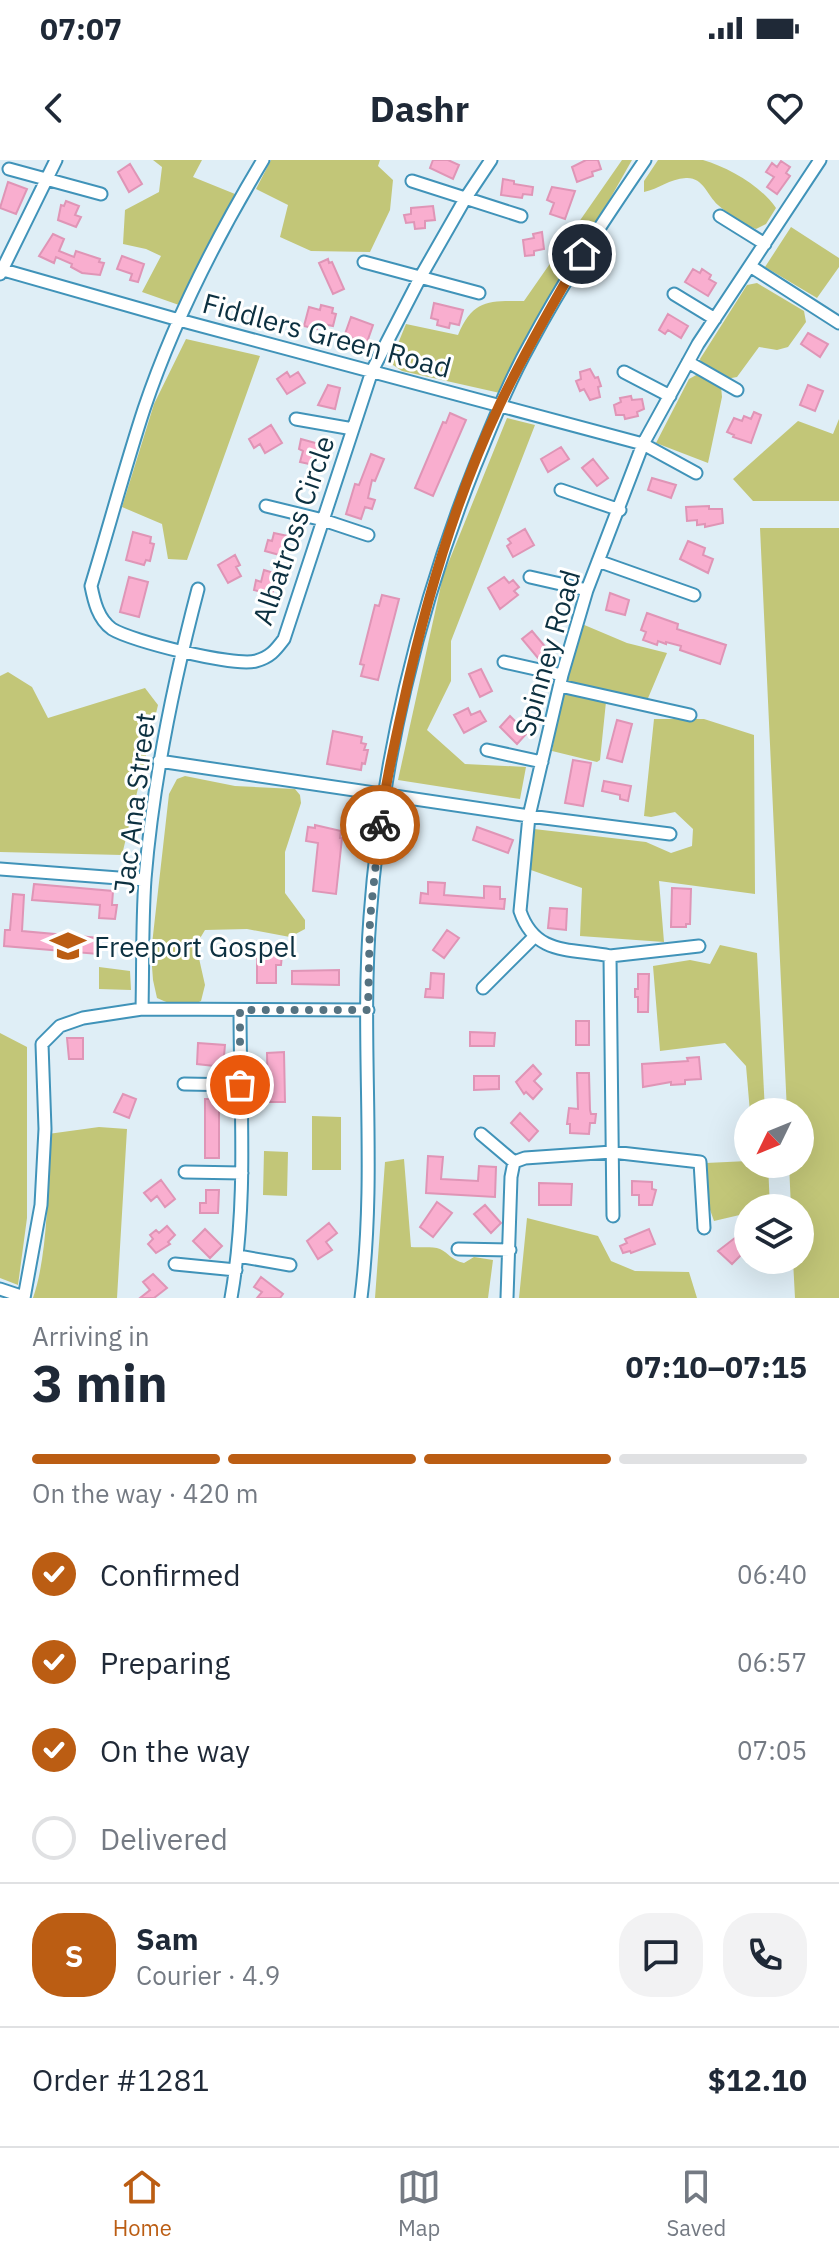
<!DOCTYPE html>
<html lang="en">
<head>
<meta charset="utf-8">
<style>
  body { margin:0; font-family:"IBM Plex Sans",sans-serif; background:#f2f2f3; color:#1f2937; height:100vh; display:flex; flex-direction:column; font-size:30px; white-space:nowrap }
  * { box-sizing:border-box; margin:0 }
  p { font-size:26px; color:#747a83 }
  .icon { flex:none; width:44px; height:44px; fill:none; stroke:currentColor; stroke-width:2; stroke-linecap:round; stroke-linejoin:round }
  .map { position:relative; height:1138px; overflow:hidden }
  .sheet { display:flex; flex-direction:column; background:#fff; flex:1 }
  .sheet>* { flex:none }
  .needle { width:52px; rotate:227deg }
  .controls { position:absolute; left:734px; top:938px; display:grid; gap:16px }
  .controls a { display:grid; place-items:center; width:80px; height:80px; border-radius:50%; background:#fff; box-shadow:0 8px 32px #0002; font-size:40px }
  .pin { position:absolute; display:grid; place-items:center; width:68px; height:68px; color:#fff; margin:-34px; border:4px solid #fff; border-radius:50%; box-shadow:0 2px 8px #0007 }
  .courier { position:absolute; display:grid; place-items:center; width:80px; height:80px; margin:-40px; border:6px solid #bb5d13; border-radius:50%; background:#fff; color:#222; box-shadow:0 2px 10px #0007 }
  .overview em { font-style:normal; font-weight:700 }
  .overview div { display:flex; flex-direction:column-reverse }
  .overview { display:flex; align-items:center; justify-content:space-between; height:136px; padding:0 32px }
  h1 { font-size:52px; font-weight:700; line-height:60px }
  .bar { display:grid; grid-template-columns:repeat(4,1fr); gap:12px 8px; align-content:center; height:96px; padding:0 32px }
  .bar i { height:10px; border-radius:6px; background:#e0e1e3 }
  .bar .on { background:#bb5d13 }
  .bar p { grid-column:span 4 }
  .line { display:flex; align-items:center; gap:20px; padding:0 32px; border-top:2px solid #e0e1e3 }
  .line div { flex:1 }
  .round { display:grid; place-items:center; flex:none; width:84px; height:84px; border-radius:32px; background:#f2f2f3 }
  ol { padding:0 32px; list-style:none }
  li { display:flex; align-items:center; gap:24px; height:88px }
  li p { margin-inline-start:auto }
  li .icon { padding:8px; border-radius:50%; background:#bb5d13; color:#fff; stroke-width:4 }
  li:last-child { color:#747a83 }
  li i { width:44px; height:44px; border:4px solid #e0e1e3; border-radius:50% }
  .status { display:flex; justify-content:space-between; align-items:center; height:56px; padding:0 40px; background:#fff; direction:ltr }
  .status svg { height:22px; fill:currentColor }
  header { display:flex; justify-content:space-between; align-items:center; height:104px; padding:0 32px; background:#fff; font-size:36px; font-weight:700 }
  .tabs { display:flex; justify-content:space-around; align-items:center; height:112px; border-top:2px solid #e0e1e3; background:#fff; font-size:22px; color:#747a83 }
  .tabs a { display:grid; justify-items:center; gap:4px }
  .tabs .on { color:#bb5d13 }
  .map>svg:first-child { display:block }
</style>
</head>
<body>
<div class="status"><b>07:07</b><svg viewBox="0 0 49 12"><path d="M0 12V9h3v3zM5 12V6h3v6zM10 12V3h3v9zM15 12V0h3v12zM26 1h20v11H26zM47 4h2v5h-2z"/></svg></div>
<header><svg class="icon" aria-label="back" viewBox="0 0 24 24"><path d="M15 5l-7 7 7 7"/></svg>Dashr<svg class="icon" aria-label="heart" viewBox="0 0 24 24"><path d="M12 20l-8-8c-3-5 5-10 8-4 3-6 11-1 8 4z"/></svg></header>
<div class="map">
<svg width="839" height="1138" viewBox="0 0 839 1138">
  <rect width="100%" height="100%" fill="#dfeef6"/>
  <path fill="#c2c678" d="M153,0h49l-9,17 42,17 -56,111 -37,-13 19,-36 -15,-7 -23,-5 2,-34 34,-18 3,-25z
    M271,0h109l-2,6 15,14 -3,30 -20,42 -59,-1 -31,-14 8,-32 -32,-16z
    M622,0h10l-132,233 -98,-22 -12,-8 16,-39 52,11c15,-36 31,-34 66,-34z
    M658,0c14,0 32,0 45,0 26,8 57,25 73,48l-10,16 -10,5c-11,-4 -29,-16 -38,-24 -11,-10 -15,-28 -32,-27 -17,1 -27,11 -42,14v-11z
    M791,67l48,31v9l-22,31 -52,-31z
    M757,123l47,28 2,11 -18,25 -11,3 -18,-3 -22,30 -11,2 -25,-15 -1,-5 47,-74z
    M186,179l74,17 -73,204 -19,-1 -6,-35 -40,-17 32,-103z
    M698,214l23,12 1,11 -14,66 -52,-20 33,-64z
    M507,258l28,7 -84,216v40l-24,49 38,34 61,3 -6,32 -122,-19 45,-204z
    M839,259v82h-86l-20,-22 65,-58 35,13z
    M760,368h79v770h-44l-2,-38h7v-52h-9l-2,-44h11v-52h-13z
    M582,464l45,19 40,10 -21,50 -39,-11 -7,68 -3,2 -45,-11 16,-86z
    M8,512l24,15 16,31 97,-30 13,17 -36,150 -122,-3v-176z
    M654,559h50l50,16 1,159 -96,-13 5,61 -84,-6 2,-48 -54,-19 6,-40 112,13 25,11 21,-7 1,-17 -18,-17 -24,5 -7,-1z
    M185,616l50,10 60,3 5,6 1,8 -16,49v41l20,27v9l-15,8 -43,-8 -42,1 -9,15 9,40 -4,16c-15,8 -29,4 -44,-3l-4,-18 -2,-27 18,-159 8,-15z
    M720,785l37,8 8,159h-15l-4,-46 -21,-23 -65,8 -7,-85 37,-6 20,4z
    M99,807l31,4 1,19 -32,-1z
    M0,873l27,14v171l-9,67 -18,-7z
    M312,956l29,1v53h-29z
    M99,967l28,2 -10,169h-84c15,-43 16,-118 15,-164z
    M264,991l24,1 -1,44 -24,-1z
    M404,999l7,88c8,1 21,-1 29,2 9,4 11,11 24,14l10,-6 19,3 -5,38h-113l10,-136z
    M748,1001v3h20l2,44h-22v5l-34,8 -5,-14 -3,-44z
    M527,1058l71,18 13,25 24,10 54,1 8,26h-178z"/>
  <path fill="#f9aecf" stroke="#df95b6" stroke-width="2" d="M433,0h15l11,5 -6,14 -23,-11z
    M586,0h12l3,9 -9,3 1,4 -16,6 -5,-15z
    M781,1l9,6 -4,6 4,3 -13,18 -10,-7 7,-10 -8,-5 6,-9 5,4z
    M130,4l12,20 -13,8 -11,-20z
    M503,19l11,2v3l19,3 -1,8 -9,-1 -1,4 -21,-3z
    M8,22l19,7 -11,25 -16,-6z
    M552,27l23,4 -10,28 -15,-5 4,-11 -7,-3z
    M66,41l13,5 -4,9 6,2 -5,10 -18,-7 3,-15 3,1z
    M433,46l2,14 -10,1v7l-10,1 -1,-7 -8,1 -2,-8 7,-1v-6z
    M542,72l2,17 -10,2v4l-9,1 -2,-16 11,-2 -1,-4z
    M53,74l11,5 -5,12 15,6 2,-6 24,8 -1,3 5,1 -4,12 -18,-2 -11,-6 1,-3 -16,-7 -2,6 -15,-7z
    M122,96l22,8 -6,18 -8,-2 2,-6 -15,-5z
    M328,99l1,4 3,-1 12,27 -11,5 -14,-31z
    M693,109l7,4 2,-4 9,6 -2,4 7,4 -8,13 -23,-14z
    M434,143l29,7 -4,15 -9,-2 -1,5 -12,-3 1,-5 -7,-2z
    M321,145l12,3 -1,5 4,1 -3,12 -15,-3 -1,6 -13,-3 5,-19 11,3z
    M668,154l20,12 -7,12 -13,-8 -3,4 -6,-4z
    M351,157l22,8 -7,20 -21,-11z
    M808,173l20,11 -8,13 -19,-13z
    M590,209l5,9 3,-1 3,9 -3,1 2,10 -10,3 -6,-11 -4,2 -4,-10 5,-2 -1,-7z
    M287,212l3,5 8,-5 7,11 -18,11 -10,-15z
    M328,225l12,3 -5,21 -17,-4z
    M808,225l15,6 -8,20 -15,-6z
    M631,236l1,4 10,-1 2,10 -7,3 1,4 -13,3 -1,-4h-8l-2,-10 7,-3 -1,-4z
    M754,252l7,3 -10,28 -18,-6 1,-2 -7,-3 7,-14 8,3 2,-5 7,3z
    M450,253l16,7 -33,76 -18,-8 28,-66 3,1z
    M271,265l11,18 -17,10 -5,-9 -6,4 -5,-9z
    M301,279l18,5 -5,21 -14,-3 3,-11 -4,-2z
    M561,287l8,12 -21,13 -7,-13z
    M371,294l13,5 -9,22 -3,-1 -4,18 7,2 -3,9 -7,-2 -4,12 -15,-5 9,-30 4,1z
    M593,299l15,19 -11,8 -15,-18z
    M652,318l24,7 -5,13 -23,-8z
    M709,346v3h13l1,14 -18,4v-3l-8,1v-5l-10,1 -1,-14z
    M525,369l9,16 -21,12 -6,-11 4,-3 -3,-4z
    M133,372l18,5 -1,6 4,1 -4,17 -4,-1 -2,5 -18,-5z
    M274,373l14,3 -5,20 -18,-5 3,-11 4,1z
    M688,381l17,7 -2,7 10,4 -5,14 -28,-14z
    M235,395l5,10 -4,2 5,9 -13,7 -10,-18z
    M264,410l13,4 -5,21 -18,-5 2,-10 5,2z
    M129,417l19,5 -9,35 -19,-5z
    M504,417l5,6 4,-3 6,7 -5,4 4,4 -18,14 -12,-21z
    M610,433l19,7 -4,15 -19,-5z
    M382,435l17,4 -21,81 -17,-4 3,-11 -4,-1 15,-59 4,1z
    M647,453l31,11 -1,5 49,16 -6,19 -40,-14 1,-4 -15,-4v2l-8,-3 -1,4 -14,-5 3,-8 -5,-2z
    M532,471l16,19 -10,8 -16,-19z
    M481,509l11,22 -12,6 -11,-23z
    M468,548l3,7 9,-4 6,10 -22,12 -10,-18z
    M510,556l17,17 -10,11 -17,-17z
    M617,560l15,4 -10,38 -15,-4z
    M333,571l29,6 -1,6 5,1 -2,6h4l-3,14 -3,-1 -1,7 -34,-6z
    M573,600l18,3 -8,43 -18,-3z
    M604,621l27,5 -3,15 -8,-2v-4l-18,-4z
    M315,665l26,6 -1,7h2l-6,56 -23,-3 5,-48 -12,-2 2,-14 7,1z
    M477,667l36,13 -5,13 -35,-13z
    M428,722l17,1 -1,12 40,3v-12l16,1v12h5l-1,10 -84,-6 1,-10 7,1z
    M34,724l79,7 -1,14h5l-2,14 -16,-1 1,-13 -68,-5z
    M672,728l19,1 -1,35h-4v3h-15z
    M13,734l11,1 -2,36 77,7 -1,16 -94,-8 1,-16h5z
    M550,748l17,1 -1,21 -18,-2z
    M447,770l12,8 -15,20 -11,-8z
    M257,795h25l-1,10h-5v18h-19z
    M339,810v15l-47,-1v-13z
    M431,813l13,1 -1,24 -18,-1 1,-8h4z
    M638,814h11l-1,38h-10v-15h-3v-8h3z
    M576,861h13v24h-13z
    M470,872l25,1 -1,13h-24z
    M67,878h16v21h-14z
    M198,883l27,2 -2,22 -26,-3z
    M284,892l1,50h-17l-1,-49z
    M699,897l2,22 -16,1v4l-14,1v-3l-28,5 -1,-23 46,-3 -1,-3z
    M533,905l8,9 -7,7 8,8 -9,10 -7,-7 -2,2 -8,-12z
    M577,913h12l1,37 1,4h5l-1,9h-5l-1,11 -19,-1v-9h-3l2,-16 9,1z
    M474,916h25v13l-25,1z
    M123,934l13,5 -7,19 -15,-6z
    M205,939h14v59h-14z
    M520,953l18,18 -9,10 -18,-18z
    M428,996l15,1 -2,22 37,2 1,-15 17,1 -1,30 -69,-4z
    M161,1020l14,19 -10,8 -8,-11 -6,5 -7,-8z
    M632,1021l20,1v7l4,1 -4,15h-13v-10h-7z
    M539,1023l33,1 -1,21h-32z
    M206,1030h13l-1,23h-18v-10h6z
    M437,1042l15,11 -19,24 -13,-10z
    M485,1045l16,18 -10,10 -17,-19z
    M329,1063l8,10 -11,9 6,8 -14,9 -11,-18z
    M167,1066l8,9 -7,7 2,2 -14,9 -8,-9 5,-5 -3,-4 6,-5 3,3z
    M205,1069l17,17 -12,12 -17,-17z
    M649,1069l6,15 -24,9 -1,-2 -7,2 -3,-7 7,-3 -2,-4z
    M740,1074l8,8v6l-16,16 -14,-13z
    M153,1114l14,14 -13,10h-14l10,-8 -7,-8z
    M261,1117l22,17 -3,4h-23l5,-6 -8,-5z"/>
  <g fill="none" stroke-linecap="round" stroke-linejoin="round">
    <g stroke="#4093b9" stroke-width="15">
      <path id="minor" d="M263,0c-47,78 -90,163 -119,249 -19,58 -35,118 -53,177 3,15 7,33 21,43 19,12 122,38 144,32 14,-4 19,-10 28,-22l88,-268 49,-95 44,-77 26,-39
        M9,9l92,25
        M412,21l109,35
        M720,56l45,28
        M364,102l115,31
        M750,106l89,57
        M0,109l179,51 464,124 53,29
        M0,114l56,-114
        M674,134l41,25
        M688,202l49,28
        M624,212l46,24
        M296,259l57,10
        M561,330l59,20
        M266,346l57,14 45,15
        M598,401l96,34
        M530,417l57,13
        M504,502l58,13
        M560,526l130,29
        M487,590l55,12
        M159,601l370,55 141,18
        M0,709l145,11
        M610,796l89,-10
        M483,828l51,-51
        M142,849c1,-43 0,-87 3,-130 8,-98 28,-195 53,-290
        M184,924l56,1
        M481,974l33,28
        M185,1012l57,1
        M613,1056l-3,-260c-39,-8 -75,0 -90,-45l9,-95 33,-141 25,-85 56,-146 55,-100 122,-184
        M458,1089l52,1
        M238,1096l52,9
        M175,1104l61,6
        M0,1129l24,8
        M24,1138l17,-93 4,-76 -3,-85 18,-18 23,-8 59,-9 226,1
        M231,1138c17,-95 9,-192 9,-288
        M361,1138c16,-128 -1,-254 9,-381 11,-153 48,-308 105,-451 17,-41 33,-83 55,-122 34,-64 74,-124 115,-184
        M507,1138l4,-121 3,-15 11,-4 87,-6 88,10 4,66"/>
    </g>
    <use href="#minor" stroke="#fff" stroke-width="11"/>
  </g>
  <g fill="none" stroke-linecap="round" stroke-linejoin="round">
    <path stroke="#567280" stroke-width="8" stroke-dasharray="0 14.4" d="M240,925v-75h128l2,-91 10,-94"/>
    <path stroke="#bb5d13" stroke-width="10" d="M380,665c5,-40 14,-80 23,-120 22,-102 52,-206 97,-301 25,-52 53,-101 82,-150"/>
  </g>
  <defs>
    <g id="school-bare" transform="scale(2.76)"><path d="M0-5L7-2L0 1L-7-2ZM-4 1L0 2.5L4 1V4Q0 6-4 4Z" fill="#bb5d13" stroke="#fff" stroke-width="2.5" paint-order="stroke"/></g>
  </defs>
  <g fill-rule="evenodd">
    <use href="#school-bare" x="68" y="786"/>
  </g>
  <g text-anchor="middle" dominant-baseline="central" stroke-width="6" stroke-linejoin="round" paint-order="stroke">
    <g font-size="28" fill="#0c3040" stroke="#fff">
      <text transform="translate(327 175) rotate(15)">Fiddlers Green Road</text>
      <text transform="translate(293 370) rotate(-71)">Albatross Circle</text>
      <text transform="translate(547 493) rotate(-74)">Spinney Road</text>
      <text transform="translate(134 643) rotate(-83)">Jac Ana Street</text>
    </g>
    <g font-size="28" fill="#0c3040" stroke="#fff" text-anchor="start">
      <text x="94" y="786">Freeport Gospel</text>
    </g>
  </g>
</svg>
<div class="controls">
<a><svg class="needle" viewBox="-14 -14 28 28"><path d="M0-13l5 13h-10z" fill="#e53935"/><path d="M0 13l5-13h-10z" fill="#747a83"/></svg></a>
<a><svg class="icon" aria-label="layers" viewBox="0 0 24 24"><path d="M12 4l9 5-9 5-9-5zM3 14l9 5 9-5"/></svg></a>
</div>
<div class="pin" style="left:240px;top:925px;background:#ea580c"><svg class="icon" aria-label="bag" viewBox="0 0 24 24"><path d="M5 8h14l-1 12H6zM9 8a3 3 0 0 1 6 0"/></svg></div>
<div class="pin" style="left:582px;top:94px;background:#1f2937"><svg class="icon" aria-label="home" viewBox="0 0 24 24"><path d="M3 11l9-7 9 7M6 9v11h12V9"/></svg></div>
<div class="courier" style="left:380px;top:665px"><svg class="icon" aria-label="bike" viewBox="0 0 24 24"><circle cx="6" cy="16" r="4"/><circle cx="18" cy="16" r="4"/><path d="M6 16l4-8h5l3 8M10 8l3 8H6M13 5h3"/></svg></div>
</div>
<section class="sheet">
<div class="overview"><div><h1>3 min</h1><p>Arriving in</p></div><em>07:10–07:15</em></div>
<div class="bar"><i class="on"></i><i class="on"></i><i class="on"></i><i></i><p>On the way · 420 m</p></div>
<ol>
<li><svg class="icon" aria-label="check" viewBox="0 0 24 24"><path d="M5 12l5 5 9-10"/></svg>Confirmed<p>06:40</p></li>
<li><svg class="icon" aria-label="check" viewBox="0 0 24 24"><path d="M5 12l5 5 9-10"/></svg>Preparing<p>06:57</p></li>
<li><svg class="icon" aria-label="check" viewBox="0 0 24 24"><path d="M5 12l5 5 9-10"/></svg>On the way<p>07:05</p></li>
<li><i></i>Delivered</li>
</ol>
<div class="line" style="height:144px"><b class="round" style="background:#bb5d13;color:#fff">S</b><div><b>Sam</b><p>Courier · 4.9</p></div><a class="round"><svg class="icon" aria-label="chat" viewBox="0 0 24 24"><path d="M4 5h16v11H9l-5 4z"/></svg></a><a class="round"><svg class="icon" aria-label="phone" viewBox="0 0 24 24"><path d="M5 4h4l2 5-3 2q2 4 5 5l2-3 5 2v4C11 20 4 13 5 4z"/></svg></a></div>
<div class="line" style="height:104px"><div>Order #1281</div><b>$12.10</b></div>
</section>
<nav class="tabs">
<a class="on"><svg class="icon" aria-label="home" viewBox="0 0 24 24"><path d="M3 11l9-7 9 7M6 9v11h12V9"/></svg>Home</a>
<a><svg class="icon" aria-label="map" viewBox="0 0 24 24"><path d="M3 6l6-2 6 2 6-2v14l-6 2-6-2-6 2zM9 4v14M15 6v14"/></svg>Map</a>
<a><svg class="icon" aria-label="saved" viewBox="0 0 24 24"><path d="M7 4h10v16l-5-4-5 4z"/></svg>Saved</a>
</nav>
</body>
</html>
